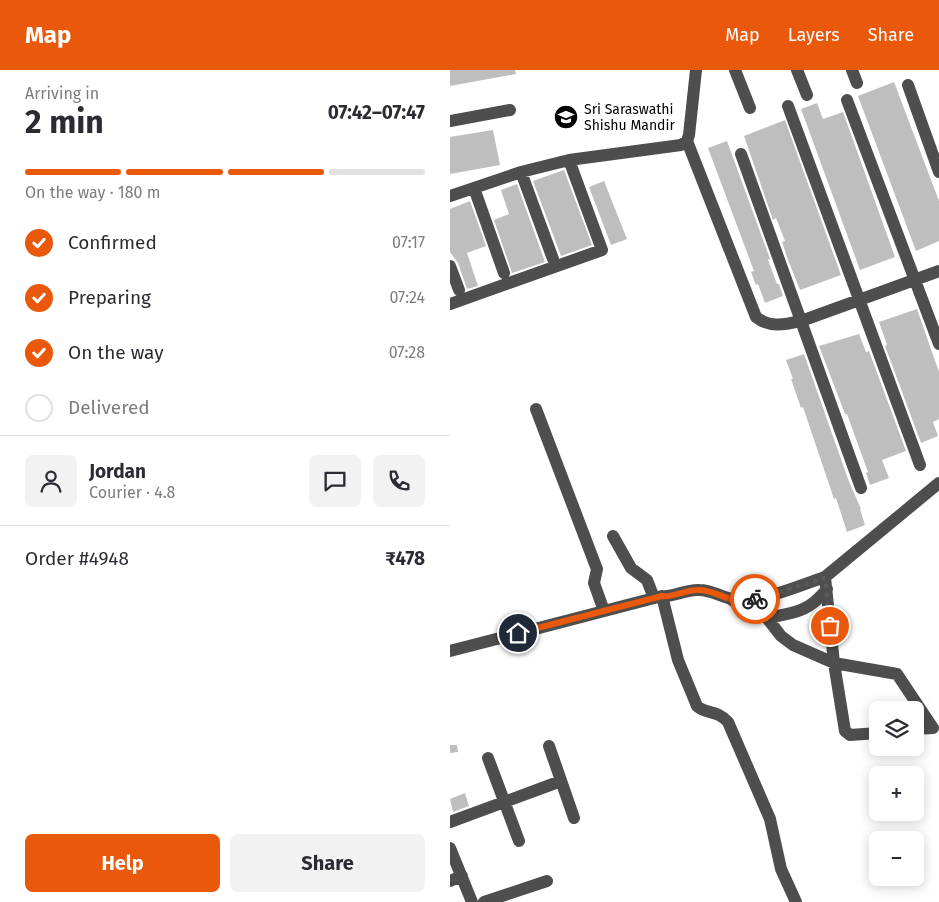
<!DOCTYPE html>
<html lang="en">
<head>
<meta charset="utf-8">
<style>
  body { margin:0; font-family:"Fira Sans",sans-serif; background:#f2f2f3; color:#2b2b33; height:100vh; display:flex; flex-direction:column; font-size:19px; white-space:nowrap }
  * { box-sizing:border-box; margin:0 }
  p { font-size:16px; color:#7c7c81 }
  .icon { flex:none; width:28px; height:28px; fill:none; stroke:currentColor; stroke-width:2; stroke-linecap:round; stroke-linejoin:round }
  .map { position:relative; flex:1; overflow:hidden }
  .side { display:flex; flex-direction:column; background:#fff; width:450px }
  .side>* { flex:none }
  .tools { position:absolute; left:419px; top:631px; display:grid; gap:10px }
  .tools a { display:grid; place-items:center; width:55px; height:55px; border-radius:8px; background:#fff; box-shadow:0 2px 12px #0003; font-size:25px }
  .pin { position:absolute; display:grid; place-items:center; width:42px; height:42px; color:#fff; margin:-21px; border:2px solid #fff; border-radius:50%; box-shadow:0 1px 5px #0007 }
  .courier { position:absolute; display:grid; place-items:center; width:50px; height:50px; margin:-25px; border:4px solid #ea580c; border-radius:50%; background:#fff; color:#222; box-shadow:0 1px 6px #0007 }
  .headline em { font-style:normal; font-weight:700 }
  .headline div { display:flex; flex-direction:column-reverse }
  .headline { display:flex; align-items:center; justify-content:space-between; height:85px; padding:0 25px }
  h1 { font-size:32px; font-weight:700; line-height:38px }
  .bar { display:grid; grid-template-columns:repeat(4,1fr); gap:8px 5px; align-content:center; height:60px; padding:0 25px }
  .bar i { height:6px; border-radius:4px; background:#e1e1e2 }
  .bar .selected { background:#ea580c }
  .bar p { grid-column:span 4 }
  .line { display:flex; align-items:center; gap:12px; padding:0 25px; border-top:1px solid #e1e1e2 }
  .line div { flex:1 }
  .round { display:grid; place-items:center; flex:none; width:52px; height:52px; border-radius:8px; background:#f2f2f3 }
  ol { padding:0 25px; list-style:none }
  li { display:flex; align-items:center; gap:15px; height:55px }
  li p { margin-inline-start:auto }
  li .icon { padding:5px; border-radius:50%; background:#ea580c; color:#fff; stroke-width:4 }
  li:last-child { color:#7c7c81 }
  li i { width:28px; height:28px; border:2px solid #e1e1e2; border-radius:50% }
  .button { display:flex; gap:10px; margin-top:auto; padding:10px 25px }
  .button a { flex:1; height:58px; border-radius:8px; background:#ea580c; color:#fff; font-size:20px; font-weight:700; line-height:58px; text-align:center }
  .button a+a { background:#f2f2f3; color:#2b2b33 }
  header { display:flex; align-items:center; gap:30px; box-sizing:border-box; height:70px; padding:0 25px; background:#ea580c; color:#fff }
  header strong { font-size:24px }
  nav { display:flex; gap:28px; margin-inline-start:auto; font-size:18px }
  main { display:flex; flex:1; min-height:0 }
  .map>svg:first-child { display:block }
</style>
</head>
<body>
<header>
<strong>Map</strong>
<nav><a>Map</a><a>Layers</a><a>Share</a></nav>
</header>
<main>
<section class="side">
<div class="headline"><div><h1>2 min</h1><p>Arriving in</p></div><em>07:42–07:47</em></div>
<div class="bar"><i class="selected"></i><i class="selected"></i><i class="selected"></i><i></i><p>On the way · 180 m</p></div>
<ol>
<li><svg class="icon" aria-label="check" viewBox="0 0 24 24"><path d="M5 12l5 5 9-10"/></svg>Confirmed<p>07:17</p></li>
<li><svg class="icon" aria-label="check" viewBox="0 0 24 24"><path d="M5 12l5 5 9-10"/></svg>Preparing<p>07:24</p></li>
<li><svg class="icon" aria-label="check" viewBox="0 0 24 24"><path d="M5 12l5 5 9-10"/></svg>On the way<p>07:28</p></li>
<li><i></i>Delivered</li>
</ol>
<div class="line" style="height:90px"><a class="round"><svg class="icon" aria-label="person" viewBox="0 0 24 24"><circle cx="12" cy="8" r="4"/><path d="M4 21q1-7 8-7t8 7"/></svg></a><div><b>Jordan</b><p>Courier · 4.8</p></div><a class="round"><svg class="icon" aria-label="chat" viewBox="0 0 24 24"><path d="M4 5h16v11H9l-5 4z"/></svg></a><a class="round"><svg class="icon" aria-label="phone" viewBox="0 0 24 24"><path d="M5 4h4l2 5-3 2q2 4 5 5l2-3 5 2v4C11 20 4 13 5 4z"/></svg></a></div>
<div class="line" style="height:65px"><div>Order #4948</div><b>₹478</b></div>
<div class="button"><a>Help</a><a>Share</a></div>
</section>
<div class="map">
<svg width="489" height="832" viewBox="0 0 489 832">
  <rect width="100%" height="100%" fill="#fff"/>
  <path fill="#bebebe" d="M0,0h65l1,4 -66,12z
    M444,12l45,119v40l-23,10 -58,-155z
    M367,33l6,16 20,-7 52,145 -35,13 -59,-161z
    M335,50l56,155 -41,15 -12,-30 -6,-18 3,-1 -9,-23 -3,2 -29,-84z
    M43,60l7,35 -50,9v-37z
    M277,71l43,118 -2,1 9,24h2l4,12 -18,7 -7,-19 -2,1 -5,-13 3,-1 -46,-123z
    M114,100l28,75 -31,11 -28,-75z
    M154,111l23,58 -16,6 -22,-58z
    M67,114l28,78 -33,11 -18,-53 15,-6 -8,-24z
    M20,131l16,45 -19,7 11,33 -11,3 -9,-26 -8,-11v-43z
    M467,239l22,63v47l-6,3 5,14 -17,7 -36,-97 2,-1 -8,-23z
    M409,264l7,18 3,-1 37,100 -24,9 7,18 -19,7 -4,-12 2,-1 -21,-58h-2l-26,-68z
    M354,284l44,125 13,30h-1l5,16 -18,7 -11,-34 -2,1 -31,-92 -2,1 -10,-29h2l-7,-19z
    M0,675h7l1,7 -8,1z
    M15,723l4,13 -16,6 -3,-13z"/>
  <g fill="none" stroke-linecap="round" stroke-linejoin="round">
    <path stroke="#4e4e4e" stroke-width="12" d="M285,0l15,38
      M347,0l10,25
      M402,0l5,13
      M458,15l31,87
      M397,30l92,244
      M338,36l132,359
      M0,51l60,-11
      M237,71l69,176c15,12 31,7 48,3l135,-49
      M291,84l120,334
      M71,102l32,87
      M24,118l30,85
      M0,126l71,-24 48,-12 112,-15 6,-4 2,-6 7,-65
      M0,196l9,24
      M0,234l152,-54 -33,-90
      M86,339l59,155 2,5 -3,14 10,28
      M163,466l18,32 16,12 7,18
      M375,507l114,-94
      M212,526l16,64 19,46c10,9 19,3 31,16l42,97 11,50 15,33
      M281,529l13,10 23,9 14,18 12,9 41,18 11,68 5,4 28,-2
      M317,548c27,-5 42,-6 60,-29
      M0,581l212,-55c9,2 25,-7 37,-6 13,0 22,7 33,9 30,4 65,-13 93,-22l9,86 63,11 36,54
      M465,659l18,-1
      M99,676l25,72
      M38,688l31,83
      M0,752l111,-41
      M0,778l22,54
      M0,811l12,-5
      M34,832l63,-21"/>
  </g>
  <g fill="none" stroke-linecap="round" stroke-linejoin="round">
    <path stroke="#595959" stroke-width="5" stroke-dasharray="0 9" d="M305,529l70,-21 5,48"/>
    <path stroke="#ea580c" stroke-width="6" d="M68,563l144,-37c8,2 24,-6 35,-6 13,-1 22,6 34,9 8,1 17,0 24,0"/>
  </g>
  <defs>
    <g id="school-disc" transform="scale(1.25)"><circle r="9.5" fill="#000" stroke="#fff"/><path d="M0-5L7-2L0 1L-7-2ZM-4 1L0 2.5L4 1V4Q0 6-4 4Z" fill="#fff"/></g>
  </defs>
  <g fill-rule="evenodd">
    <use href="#school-disc" x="116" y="47"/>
  </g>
  <g text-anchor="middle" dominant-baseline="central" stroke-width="4.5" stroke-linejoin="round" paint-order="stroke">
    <g font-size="14" fill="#000" stroke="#fff" text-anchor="start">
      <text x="134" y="39">Sri Saraswathi<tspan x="134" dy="16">Shishu Mandir</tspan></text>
    </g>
  </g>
</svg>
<div class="tools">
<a><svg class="icon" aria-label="layers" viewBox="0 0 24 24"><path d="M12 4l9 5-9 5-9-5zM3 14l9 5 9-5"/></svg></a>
<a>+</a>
<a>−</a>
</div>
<div class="pin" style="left:380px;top:556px;background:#ea580c"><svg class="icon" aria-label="bag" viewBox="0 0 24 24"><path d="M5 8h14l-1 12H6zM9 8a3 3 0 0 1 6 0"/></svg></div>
<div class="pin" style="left:68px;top:563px;background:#1f2937"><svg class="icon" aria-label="home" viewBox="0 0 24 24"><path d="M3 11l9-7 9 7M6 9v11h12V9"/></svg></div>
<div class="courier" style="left:305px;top:529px"><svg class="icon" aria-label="bike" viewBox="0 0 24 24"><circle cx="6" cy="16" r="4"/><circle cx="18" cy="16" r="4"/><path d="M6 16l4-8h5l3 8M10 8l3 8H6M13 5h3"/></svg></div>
</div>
</main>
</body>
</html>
